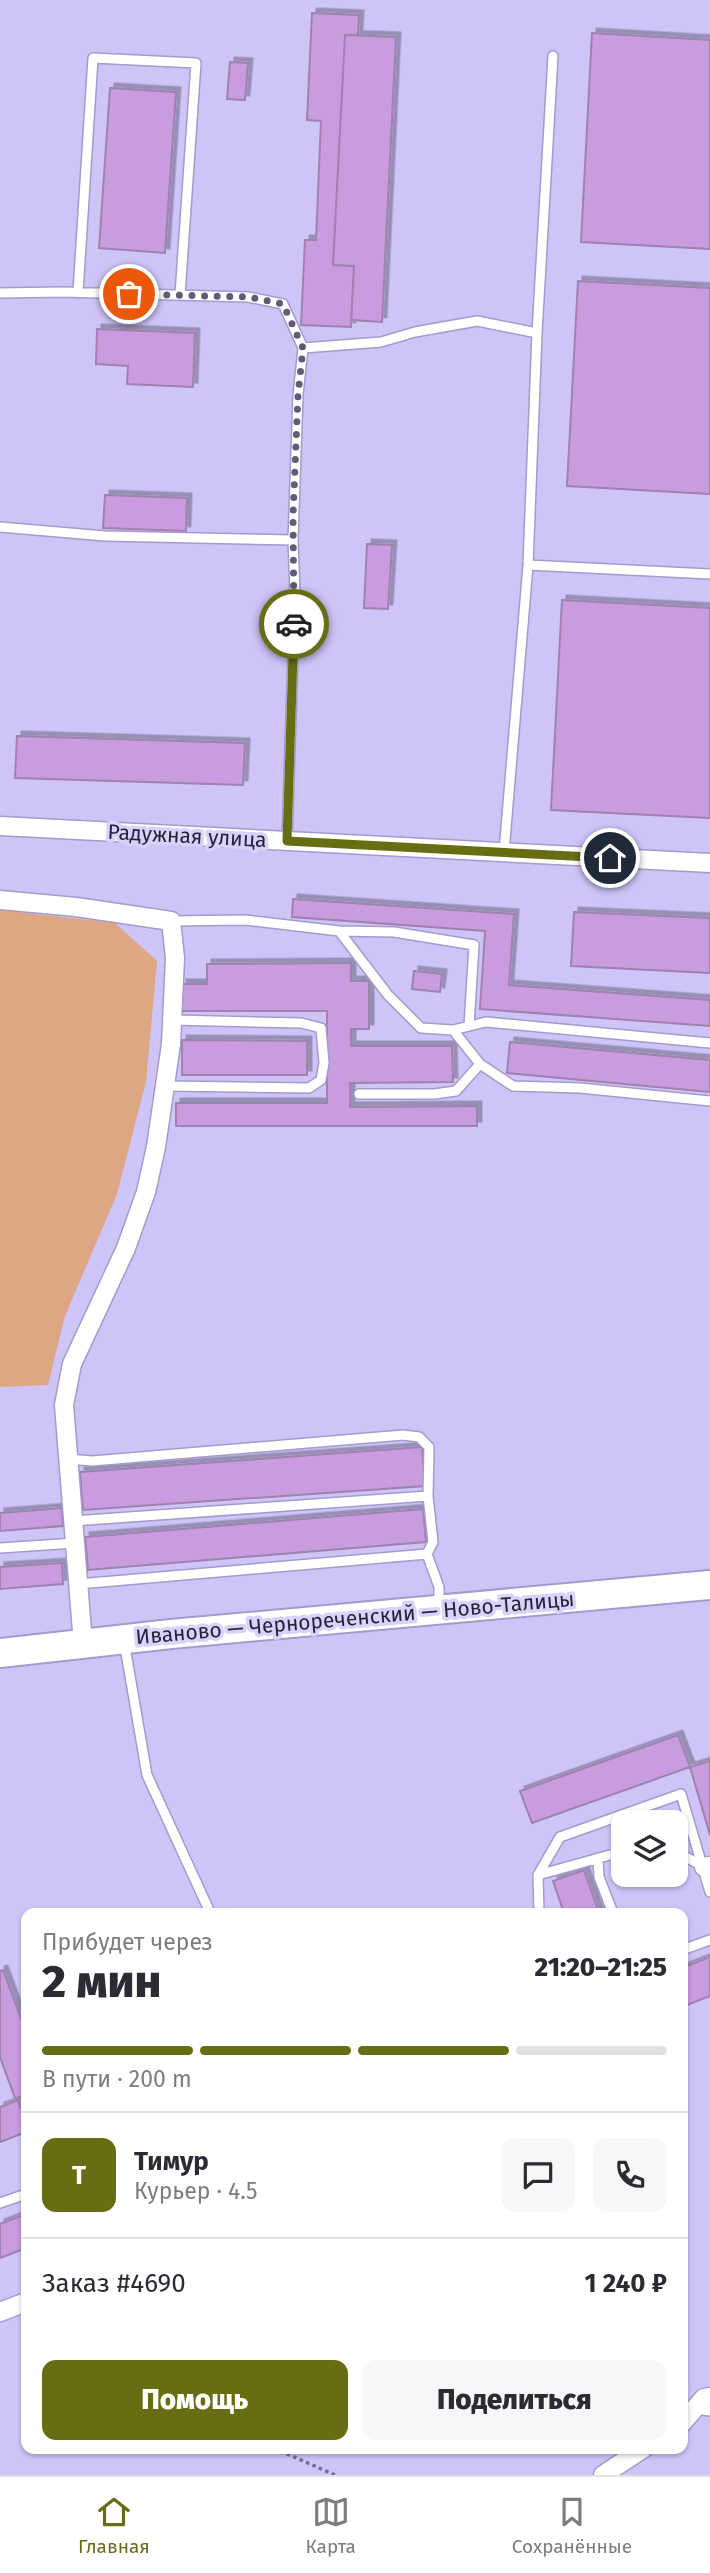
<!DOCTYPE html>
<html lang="ru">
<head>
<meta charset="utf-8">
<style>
  body { margin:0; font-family:"Fira Sans",sans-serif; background:#f7f7f7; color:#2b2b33; height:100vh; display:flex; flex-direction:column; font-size:26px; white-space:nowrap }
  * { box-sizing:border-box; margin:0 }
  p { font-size:23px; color:#7c7c81 }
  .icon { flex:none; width:38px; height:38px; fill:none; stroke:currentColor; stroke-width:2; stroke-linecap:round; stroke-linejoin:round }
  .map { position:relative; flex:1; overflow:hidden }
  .drawer { position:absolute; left:21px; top:1908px; width:667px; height:546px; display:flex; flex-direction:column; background:#fff; border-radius:14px; box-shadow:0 2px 5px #0004 }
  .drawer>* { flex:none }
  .fabs { position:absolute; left:611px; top:1810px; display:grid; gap:14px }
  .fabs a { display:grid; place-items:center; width:77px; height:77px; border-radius:14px; background:#fff; box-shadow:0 2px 5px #0004; font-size:35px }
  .pin { position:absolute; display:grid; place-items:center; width:60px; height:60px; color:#fff; margin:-30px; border:4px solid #fff; border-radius:50%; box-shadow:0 2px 7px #0007 }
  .courier { position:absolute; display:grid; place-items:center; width:70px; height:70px; margin:-35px; border:5px solid #676d12; border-radius:50%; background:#fff; color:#222; box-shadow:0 2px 9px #0007 }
  .overview em { font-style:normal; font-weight:800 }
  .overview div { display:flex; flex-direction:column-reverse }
  .overview { display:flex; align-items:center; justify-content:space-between; height:119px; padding:0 21px }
  h1 { font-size:46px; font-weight:800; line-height:52px }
  .bar { display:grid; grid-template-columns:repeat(4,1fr); gap:10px 7px; align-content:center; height:84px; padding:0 21px }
  .bar i { height:9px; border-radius:5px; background:#e1e1e2 }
  .bar .current { background:#676d12 }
  .bar p { grid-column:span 4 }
  .line { display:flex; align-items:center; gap:18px; padding:0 21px; border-top:2px solid #e1e1e2 }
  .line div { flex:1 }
  .round { display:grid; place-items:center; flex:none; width:74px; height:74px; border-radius:14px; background:#f7f7f7 }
  .button { display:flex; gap:14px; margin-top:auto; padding:14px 21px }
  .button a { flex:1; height:80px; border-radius:14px; background:#676d12; color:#fff; font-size:28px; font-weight:800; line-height:80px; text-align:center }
  .button a+a { background:#f7f7f7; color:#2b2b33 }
  .dock { display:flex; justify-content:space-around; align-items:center; height:98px; border-top:2px solid #e1e1e2; background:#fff; font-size:19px; color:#7c7c81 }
  .dock a { display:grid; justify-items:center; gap:4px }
  .dock .current { color:#676d12 }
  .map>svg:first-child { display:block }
</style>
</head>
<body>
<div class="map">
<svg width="710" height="2475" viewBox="0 0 710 2475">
  <defs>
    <filter id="shadow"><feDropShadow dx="4.5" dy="-4.5" stdDeviation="0" flood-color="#0004"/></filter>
  </defs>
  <rect width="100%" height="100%" fill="#cec4f8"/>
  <path fill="#dda784" d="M0,910l115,13 42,38 -11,121 -29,112 -52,122 -17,69 -48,2z"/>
  <path fill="#c89cdf" stroke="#9f82ae" stroke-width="2" filter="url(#shadow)" d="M312,13l47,2 -1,20h-13l-12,230 21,1 -3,61 -50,-2 4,-85h11l5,-119 -14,-1z
    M592,33l118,7v209l-129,-7z
    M345,35l51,2 -14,285 -31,-2 3,-54 -21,-1z
    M230,62l18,1 -3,37 -18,-1z
    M110,88l66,4 -11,161 -66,-5z
    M578,281l132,7v206l-143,-8z
    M97,329l98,4 -2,54 -66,-3 1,-18 -32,-2z
    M105,495l82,3 -1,33 -83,-3z
    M367,544l25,1 -4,64 -24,-1z
    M562,600l148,8v210l-159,-8z
    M17,736l228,7 -2,42 -228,-7z
    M293,899l221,15 -5,71 201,15v26l-230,-17 5,-78 -193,-14z
    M574,912l136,6v55l-139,-7z
    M351,963v18h18v48h-18v17h101l1,36 -103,1v24l127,-1v20h-301v-23h151v-92h-145v-27h25v-20z
    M414,971l28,3 -2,18 -28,-3z
    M182,1040l125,1v34h-125z
    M510,1042l200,18v32l-203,-19z
    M422,1447l3,39 -342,24 -3,-38z
    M62,1508l1,18 -63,5v-18z
    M423,1509l3,33 -338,28 -3,-33z
    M62,1563l1,21 -63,5v-22z
    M678,1735l12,32 -158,56 -12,-32z
    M710,1761v74l-20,-68z
    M584,1870l15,43h-35l-11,-32z
    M710,1957v39l-28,11v-39z
    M3,1970l23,62v62l-9,4 9,25v9l-26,10v-35l16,-6 -16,-44v-86z
    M26,2214v34l-26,10v-34z"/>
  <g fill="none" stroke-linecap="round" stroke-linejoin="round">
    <g stroke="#a49acc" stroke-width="12">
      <path id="lane" d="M78,292l15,-234 103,5 -16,232
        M0,293l62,-1 186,5 35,7 20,44 -5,47 -5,145
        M537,333l16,-277
        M303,348l78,-6 34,-10 62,-11 60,12 -9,232 -24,287
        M0,527l105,9 188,4 2,52 -8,249
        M528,565l182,9
        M171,921l74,-1 94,11 49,64 33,33 32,2 27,34 -24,27 -22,3h-75
        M339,931l55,1 80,13 -5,81
        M453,1030l33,-8 224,21
        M480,1064l33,22 67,2 130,13
        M166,1086l143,2 12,-8 3,-17 -3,-35 -20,-5 -129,-3
        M68,1459l24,2 311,-26 16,2 10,10 -1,49
        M73,1521l355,-25 5,46 -6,12
        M0,1548l75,-5
        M78,1584l349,-30 12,33v20
        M124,1641l23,134 61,133
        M676,1855l8,1 20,11
        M598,1858l1,19 14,36
        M538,1875l22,-38 121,-43 29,98
        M539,1913l-1,-38 72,-20h13
        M682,1950l28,-10
        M0,2203l26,-9
        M695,2409l15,2"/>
    </g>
    <g stroke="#a49acc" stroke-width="21">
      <path id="street" d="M0,826l710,37
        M0,900l76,7 95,14 4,37 -4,86 -15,103 -10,45 -20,56 -54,116 -8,41 19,239
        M704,1867l6,-1
        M0,2312l26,-10
        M682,2423l22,-25 6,-1
        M603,2475l41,-27"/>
    </g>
    <g stroke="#a49acc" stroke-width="32">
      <path id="primary" d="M0,1653l171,-19 539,-49"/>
    </g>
    <path stroke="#746d8f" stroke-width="3.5" stroke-dasharray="3.5 3.5" stroke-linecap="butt" d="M274,2448l61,27"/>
    <use href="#lane" stroke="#fff" stroke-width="9"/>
    <use href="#street" stroke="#fff" stroke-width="18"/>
    <use href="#primary" stroke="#fff" stroke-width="28"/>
  </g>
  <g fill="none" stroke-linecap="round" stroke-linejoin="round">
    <path stroke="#615b7a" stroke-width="7" stroke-dasharray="0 12.6" d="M129,294l119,3 35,7 20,44 -5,47 -5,121 1,108"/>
    <path stroke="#676d12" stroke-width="9" d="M294,624l-7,217 323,17"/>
  </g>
  <g text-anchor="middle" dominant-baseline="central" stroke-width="7" stroke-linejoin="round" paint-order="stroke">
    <g font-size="21" fill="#272236" stroke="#dad2fc">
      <text transform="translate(187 836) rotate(3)">Радужная улица</text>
      <text transform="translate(355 1618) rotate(-5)">Иваново — Чернореченский — Ново-Талицы</text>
    </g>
  </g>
</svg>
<div class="fabs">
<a><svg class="icon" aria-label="layers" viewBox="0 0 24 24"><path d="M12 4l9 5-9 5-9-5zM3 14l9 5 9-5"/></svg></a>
</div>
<div class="pin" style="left:129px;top:294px;background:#ea580c"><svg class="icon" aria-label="bag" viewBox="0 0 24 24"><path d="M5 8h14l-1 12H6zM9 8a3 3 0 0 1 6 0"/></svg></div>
<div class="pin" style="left:610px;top:858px;background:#1f2937"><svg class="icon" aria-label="home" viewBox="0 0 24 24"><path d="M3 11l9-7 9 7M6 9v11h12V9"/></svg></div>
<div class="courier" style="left:294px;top:624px"><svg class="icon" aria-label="car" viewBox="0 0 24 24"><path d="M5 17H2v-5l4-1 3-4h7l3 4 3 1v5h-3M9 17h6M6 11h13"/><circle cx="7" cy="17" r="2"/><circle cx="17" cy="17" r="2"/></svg></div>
<section class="drawer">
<div class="overview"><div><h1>2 мин</h1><p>Прибудет через</p></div><em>21:20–21:25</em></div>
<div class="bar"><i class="current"></i><i class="current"></i><i class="current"></i><i></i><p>В пути · 200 m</p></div>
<div class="line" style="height:126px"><b class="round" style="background:#676d12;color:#fff">Т</b><div><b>Тимур</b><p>Курьер · 4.5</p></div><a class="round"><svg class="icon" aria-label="chat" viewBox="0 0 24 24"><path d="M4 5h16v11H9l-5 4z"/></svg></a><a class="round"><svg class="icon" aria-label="phone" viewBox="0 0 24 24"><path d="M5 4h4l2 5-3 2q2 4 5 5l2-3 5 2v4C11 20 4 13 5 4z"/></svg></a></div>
<div class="line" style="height:91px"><div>Заказ #4690</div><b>1 240 ₽</b></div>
<div class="button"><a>Помощь</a><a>Поделиться</a></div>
</section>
</div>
<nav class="dock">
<a class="current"><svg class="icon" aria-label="home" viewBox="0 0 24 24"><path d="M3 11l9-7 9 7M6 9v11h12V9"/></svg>Главная</a>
<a><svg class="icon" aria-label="map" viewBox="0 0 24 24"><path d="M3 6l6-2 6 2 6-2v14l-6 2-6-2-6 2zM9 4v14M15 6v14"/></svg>Карта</a>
<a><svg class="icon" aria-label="saved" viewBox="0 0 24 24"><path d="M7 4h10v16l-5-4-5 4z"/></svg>Сохранённые</a>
</nav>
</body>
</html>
